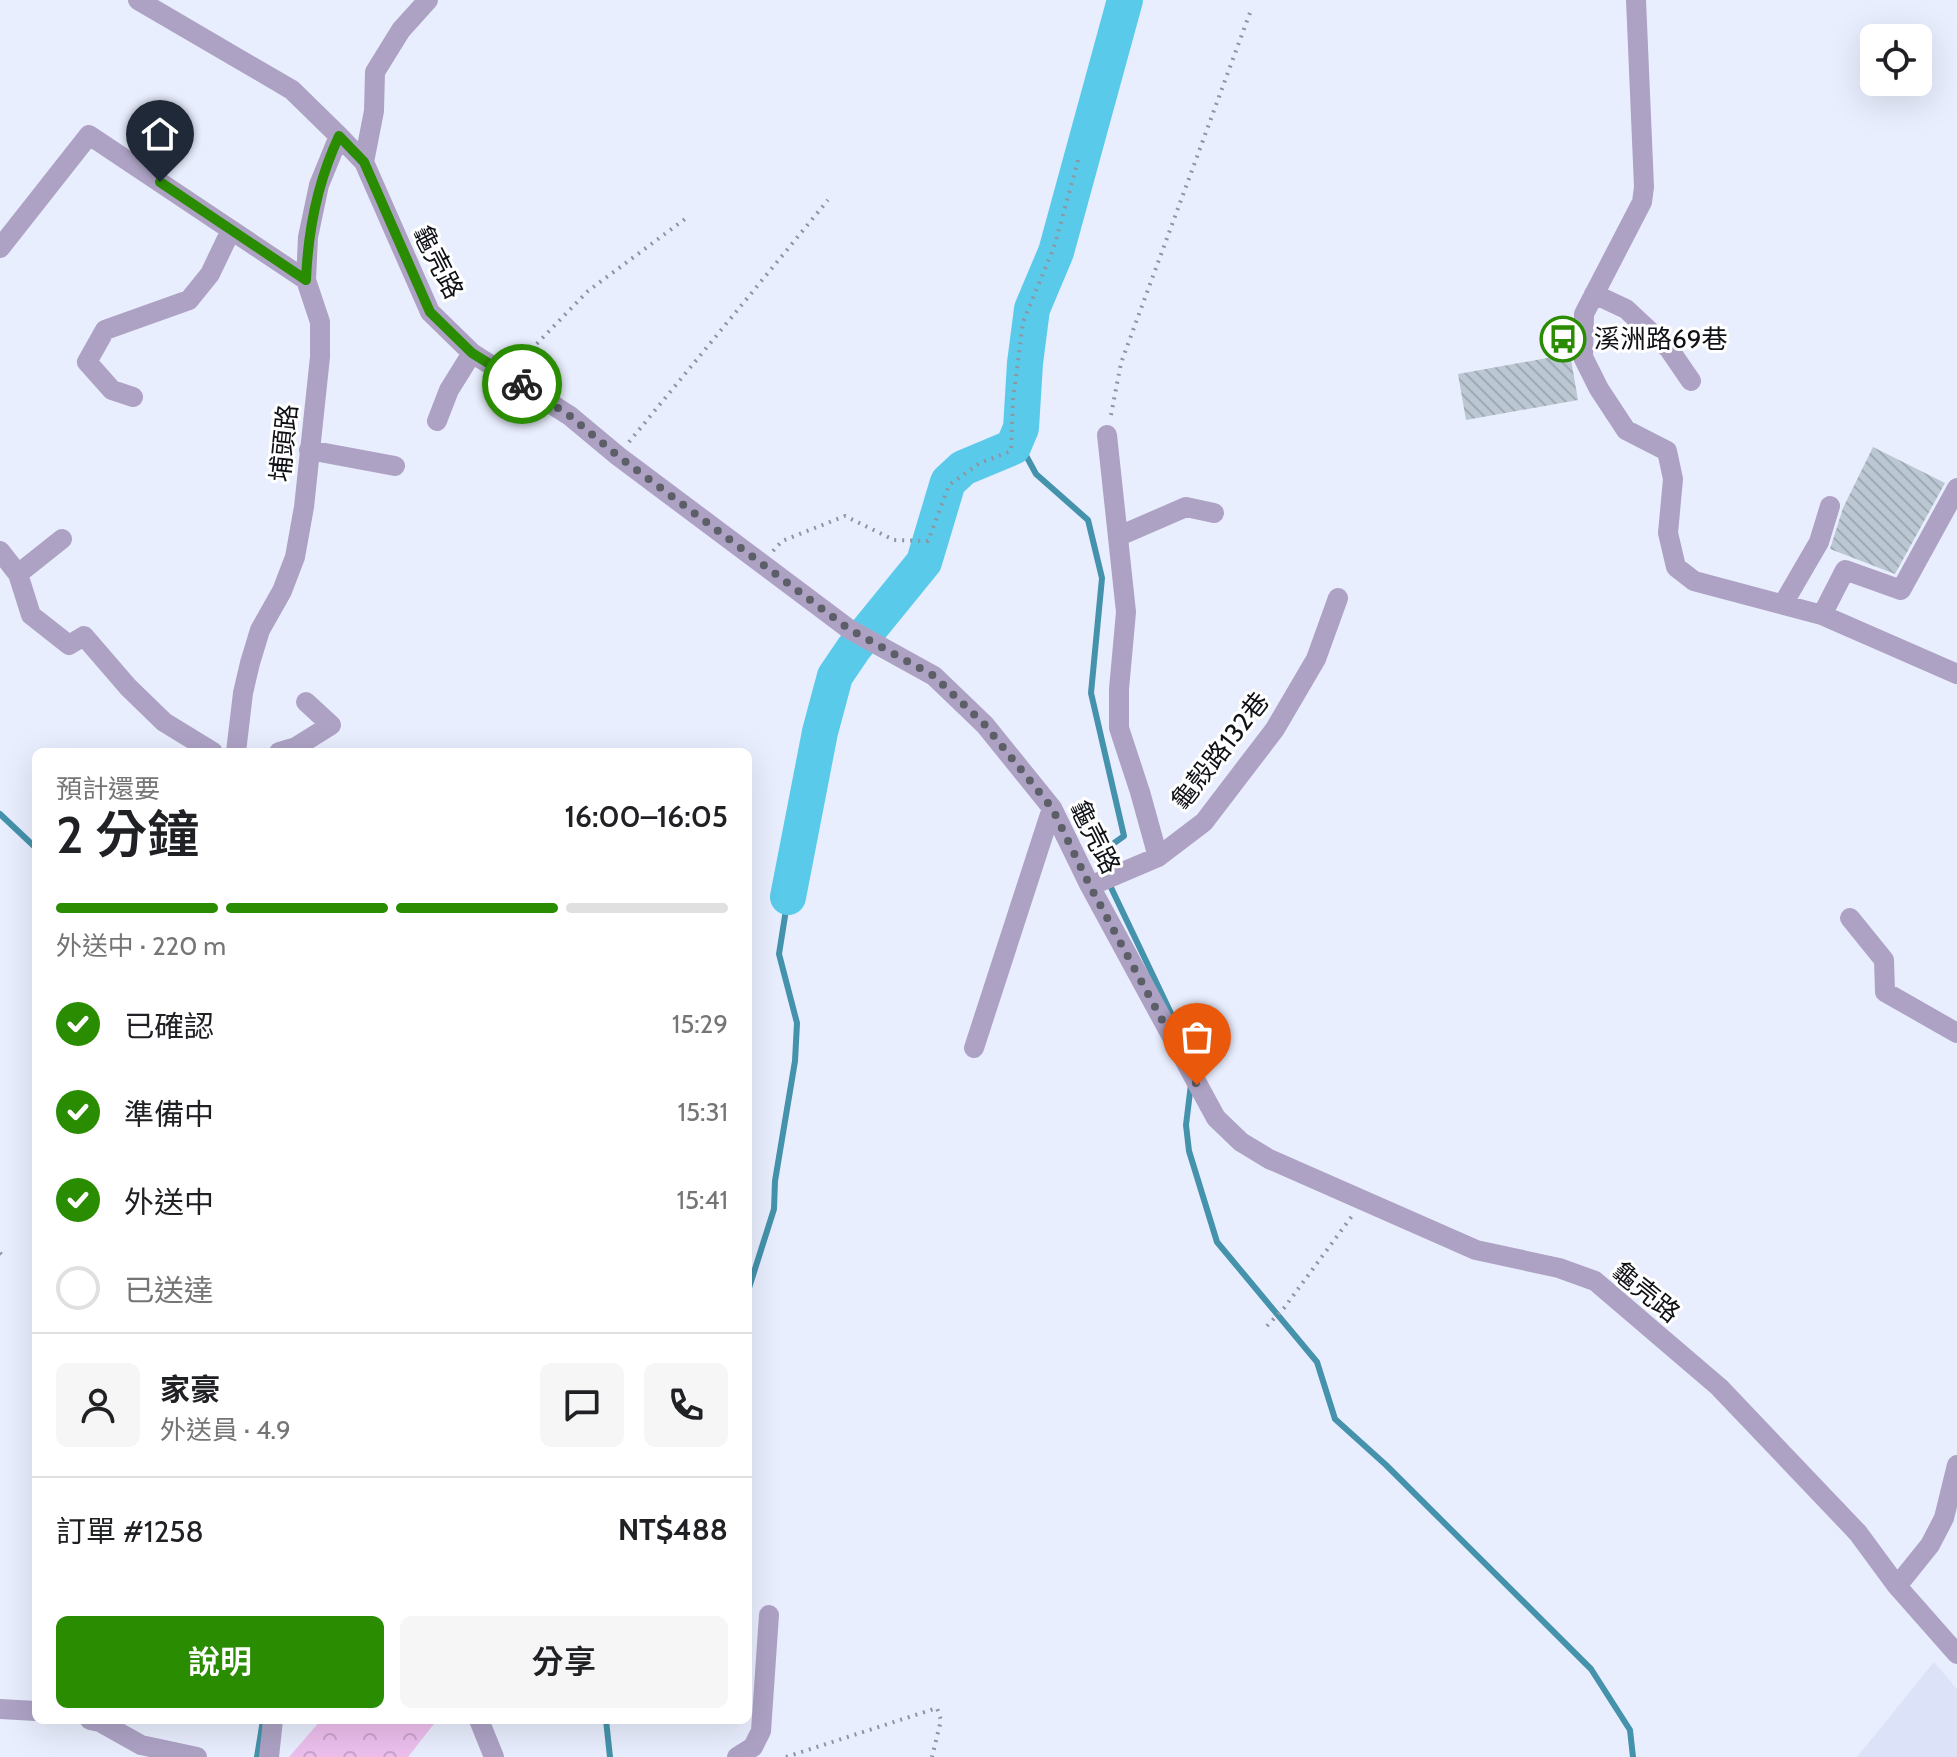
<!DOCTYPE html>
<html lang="zh-TW">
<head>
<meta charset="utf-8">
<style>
  body { margin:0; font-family:Cabin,"Noto Sans TC",sans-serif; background:#f6f6f6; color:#202124; height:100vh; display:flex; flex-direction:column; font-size:30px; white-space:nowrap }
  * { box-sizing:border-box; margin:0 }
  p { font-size:26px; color:#757577 }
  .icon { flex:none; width:44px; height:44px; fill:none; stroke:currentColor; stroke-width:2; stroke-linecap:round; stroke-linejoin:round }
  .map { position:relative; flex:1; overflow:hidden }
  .sheet { position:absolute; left:32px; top:748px; width:720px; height:976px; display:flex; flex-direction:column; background:#fff; border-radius:12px; box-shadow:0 8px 32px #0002 }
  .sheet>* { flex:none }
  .tools { position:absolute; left:1860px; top:24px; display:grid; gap:16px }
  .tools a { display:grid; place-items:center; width:72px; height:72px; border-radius:12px; background:#fff; box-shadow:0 8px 32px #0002; font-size:40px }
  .pin { position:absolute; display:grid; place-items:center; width:68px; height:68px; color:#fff; margin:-82px -34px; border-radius:50% 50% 50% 0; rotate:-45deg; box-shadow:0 0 8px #0007 }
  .pin .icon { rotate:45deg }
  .courier { position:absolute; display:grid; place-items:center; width:80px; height:80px; margin:-40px; border:6px solid #2a8c00; border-radius:50%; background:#fff; color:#222; box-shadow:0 2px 10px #0007 }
  .headline em { font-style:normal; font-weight:600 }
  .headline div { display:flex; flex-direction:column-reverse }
  .headline { display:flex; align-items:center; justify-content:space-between; height:136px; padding:0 24px }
  h1 { font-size:52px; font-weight:600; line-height:60px }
  .bar { display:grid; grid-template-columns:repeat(4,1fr); gap:12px 8px; align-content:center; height:96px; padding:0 24px }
  .bar i { height:10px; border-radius:6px; background:#e0e0e0 }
  .bar .current { background:#2a8c00 }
  .bar p { grid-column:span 4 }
  .line { display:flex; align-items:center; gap:20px; padding:0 24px; border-top:2px solid #e0e0e0 }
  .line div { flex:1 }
  .round { display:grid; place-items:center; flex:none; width:84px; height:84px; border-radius:12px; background:#f6f6f6 }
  ol { padding:0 24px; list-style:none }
  li { display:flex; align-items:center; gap:24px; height:88px }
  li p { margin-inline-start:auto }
  li .icon { padding:8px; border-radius:50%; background:#2a8c00; color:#fff; stroke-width:4 }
  li:last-child { color:#757577 }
  li i { width:44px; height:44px; border:4px solid #e0e0e0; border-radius:50% }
  .button { display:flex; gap:16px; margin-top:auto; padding:16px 24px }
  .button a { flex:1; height:92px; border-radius:12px; background:#2a8c00; color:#fff; font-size:32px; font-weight:600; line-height:92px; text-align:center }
  .button a+a { background:#f6f6f6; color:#202124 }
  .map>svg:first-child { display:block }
</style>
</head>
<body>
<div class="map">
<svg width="1957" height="1757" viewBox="0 0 1957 1757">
  <defs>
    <pattern id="forest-crowns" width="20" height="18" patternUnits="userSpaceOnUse" patternTransform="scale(2)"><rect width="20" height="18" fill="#ecbfed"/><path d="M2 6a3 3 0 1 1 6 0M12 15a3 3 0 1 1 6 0" fill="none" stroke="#c9a3ca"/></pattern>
    <pattern id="building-back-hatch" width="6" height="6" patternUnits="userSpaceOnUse" patternTransform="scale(2)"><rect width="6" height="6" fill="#bbc7d3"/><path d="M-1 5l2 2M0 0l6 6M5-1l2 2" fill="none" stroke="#a0aab4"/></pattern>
  </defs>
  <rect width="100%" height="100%" fill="#e9eefe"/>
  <path fill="#dce3f9" d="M1934,1662l23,27v68h-100z"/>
  <path fill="url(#forest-crowns)" d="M321,1720h116l-29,37h-119z"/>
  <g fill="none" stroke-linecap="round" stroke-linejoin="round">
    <path stroke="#4492ab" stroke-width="6" d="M1017,439l19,35 52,46 14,58 -11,115 33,143 -28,20 82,172
      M0,814l36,34
      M1191,1084l-5,41 3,26 28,91 100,120 18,57 51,46 205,204 39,61 3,27
      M748,1291l26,-82 1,-28 20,-120 2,-38 -18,-69 9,-57
      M606,1720l4,37
      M257,1757l6,-37"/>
    <path stroke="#5acaea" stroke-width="36" d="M788,897l32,-165 15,-56 19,-28 70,-86 24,-80 15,-14 50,-21 8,-19 4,-65 7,-54 24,-57 69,-252"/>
  </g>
  <path fill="url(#building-back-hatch)" d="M1570,354l8,46 -112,20 -8,-46z
    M1873,447l72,36 -50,91 -65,-25 13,-41z"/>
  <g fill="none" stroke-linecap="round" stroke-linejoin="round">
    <path stroke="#9094a0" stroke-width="4" stroke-dasharray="2 6" stroke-linecap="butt" d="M520,361l68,-70 97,-72
      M1111,415l10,-52 130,-353
      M629,442l199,-242
      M773,551l9,-10 63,-25 49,24 34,1 21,-56 31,-22 31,-12 2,-51 10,-78 31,-75 25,-90
      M0,1253l2,2
      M1267,1326l17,-18 68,-92
      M786,1757l151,-49 4,12 -9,37"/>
    <path stroke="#ada2c4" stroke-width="20" d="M138,0l154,90 47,46 25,26 66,150 42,41 98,63 48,40 231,173 85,47 51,49 67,83 38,78 126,232 25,24 28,17 207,91 83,18 36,13 124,106 139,146 39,53 60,68
      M1636,0l8,187 -2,15 -58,112 -1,43 16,32 27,41 41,21 6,28 -5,54 8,34 18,14 128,34 135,59
      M364,162l10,-51 1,-39 26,-42 27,-30
      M0,248l89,-113 217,145
      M1594,294l32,15 43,40 22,32
      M133,397l-21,-7 -25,-28 18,-32 84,-30 21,-26 21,-44
      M437,421l12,-31 23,-37
      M1107,435l19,177 -7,77v39l21,64 18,65
      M309,450l86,16
      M1119,536l67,-29 28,6
      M0,551l18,23 13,41 38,30 15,-9 44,51 36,35 49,30
      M18,574l44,-35
      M1783,604l36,-62 11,-36
      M1822,615l23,-45 56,20 56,-102
      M236,752l7,-59 7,-30 10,-33 22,-39 13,-34 9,-50 16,-150v-35l-14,-42 2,-43 11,-52 20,-49
      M279,752l17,-5 35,-22 -25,-23
      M1090,886l68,-29 46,-35 71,-93 41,-70 22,-61
      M1850,918l34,42 1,32 72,41
      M974,1048l78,-240
      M1897,1586l33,-41 14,-27 13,-53
      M0,1709l36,2
      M90,1720l10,2 41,23 56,12
      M479,1720l15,37
      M269,1757l4,-37
      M737,1757l16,-10 8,-16 8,-116"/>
  </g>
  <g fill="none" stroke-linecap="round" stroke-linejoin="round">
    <path stroke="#5c5e68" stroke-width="8" stroke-dasharray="0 14.4" d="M522,384l48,32 48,40 231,173 85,47 51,49 67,83 38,78 107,199"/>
    <path stroke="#2a8c00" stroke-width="10" d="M160,182l146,98c2,-51 11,-97 33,-144l25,26 66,150 42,41 50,31"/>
  </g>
  <defs>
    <g id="bus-ring" transform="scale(2.3)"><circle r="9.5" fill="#fff" stroke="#2a8c00" stroke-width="1.5"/><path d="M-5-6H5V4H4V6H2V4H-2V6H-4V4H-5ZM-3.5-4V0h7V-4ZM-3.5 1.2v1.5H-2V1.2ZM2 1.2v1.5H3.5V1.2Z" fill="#2a8c00"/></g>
  </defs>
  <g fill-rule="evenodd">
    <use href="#bus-ring" x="1563" y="339"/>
  </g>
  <g text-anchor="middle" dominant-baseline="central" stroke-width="6" stroke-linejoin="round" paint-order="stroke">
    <g font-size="26" fill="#101117" stroke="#fff">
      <text transform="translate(438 262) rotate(63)">龜壳路</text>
      <text transform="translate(284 443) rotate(-84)">埔頭路</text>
      <text transform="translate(1220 751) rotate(-52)">龜殼路132巷</text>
      <text transform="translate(1095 837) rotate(63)">龜壳路</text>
      <text transform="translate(1646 1292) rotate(39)">龜壳路</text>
    </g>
    <g font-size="26" fill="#101117" stroke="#fff" text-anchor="start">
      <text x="1594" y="339">溪洲路69巷</text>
    </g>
  </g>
</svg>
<div class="tools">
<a><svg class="icon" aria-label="locate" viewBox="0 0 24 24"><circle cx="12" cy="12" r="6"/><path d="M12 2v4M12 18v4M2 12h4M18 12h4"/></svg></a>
</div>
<div class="pin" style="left:1197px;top:1085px;background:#ea580c"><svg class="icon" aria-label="bag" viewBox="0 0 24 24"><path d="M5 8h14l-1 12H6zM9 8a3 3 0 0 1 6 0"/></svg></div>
<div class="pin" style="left:160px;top:182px;background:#1f2937"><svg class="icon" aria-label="home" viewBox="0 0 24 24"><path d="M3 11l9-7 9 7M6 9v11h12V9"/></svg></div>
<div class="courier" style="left:522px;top:384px"><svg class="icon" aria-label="bike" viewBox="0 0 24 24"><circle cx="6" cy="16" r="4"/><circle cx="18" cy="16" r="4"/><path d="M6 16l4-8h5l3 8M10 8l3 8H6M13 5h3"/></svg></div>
<section class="sheet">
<div class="headline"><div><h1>2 分鐘</h1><p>預計還要</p></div><em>16:00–16:05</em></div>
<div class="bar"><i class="current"></i><i class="current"></i><i class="current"></i><i></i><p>外送中 · 220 m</p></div>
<ol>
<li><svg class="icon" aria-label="check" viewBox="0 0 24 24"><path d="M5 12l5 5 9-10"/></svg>已確認<p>15:29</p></li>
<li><svg class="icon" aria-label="check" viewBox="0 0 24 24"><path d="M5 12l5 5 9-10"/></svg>準備中<p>15:31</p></li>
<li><svg class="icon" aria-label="check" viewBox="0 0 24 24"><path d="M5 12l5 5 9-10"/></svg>外送中<p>15:41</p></li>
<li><i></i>已送達</li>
</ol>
<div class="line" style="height:144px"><a class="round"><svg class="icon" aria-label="person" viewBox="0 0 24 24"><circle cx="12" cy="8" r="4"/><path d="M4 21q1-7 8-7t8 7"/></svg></a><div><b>家豪</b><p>外送員 · 4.9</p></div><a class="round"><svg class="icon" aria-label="chat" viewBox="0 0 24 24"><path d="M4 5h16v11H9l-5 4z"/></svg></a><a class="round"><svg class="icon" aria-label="phone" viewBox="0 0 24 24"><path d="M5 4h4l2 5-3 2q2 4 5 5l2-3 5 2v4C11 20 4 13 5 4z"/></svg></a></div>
<div class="line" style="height:104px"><div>訂單 #1258</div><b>NT$488</b></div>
<div class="button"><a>說明</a><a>分享</a></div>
</section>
</div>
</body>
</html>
